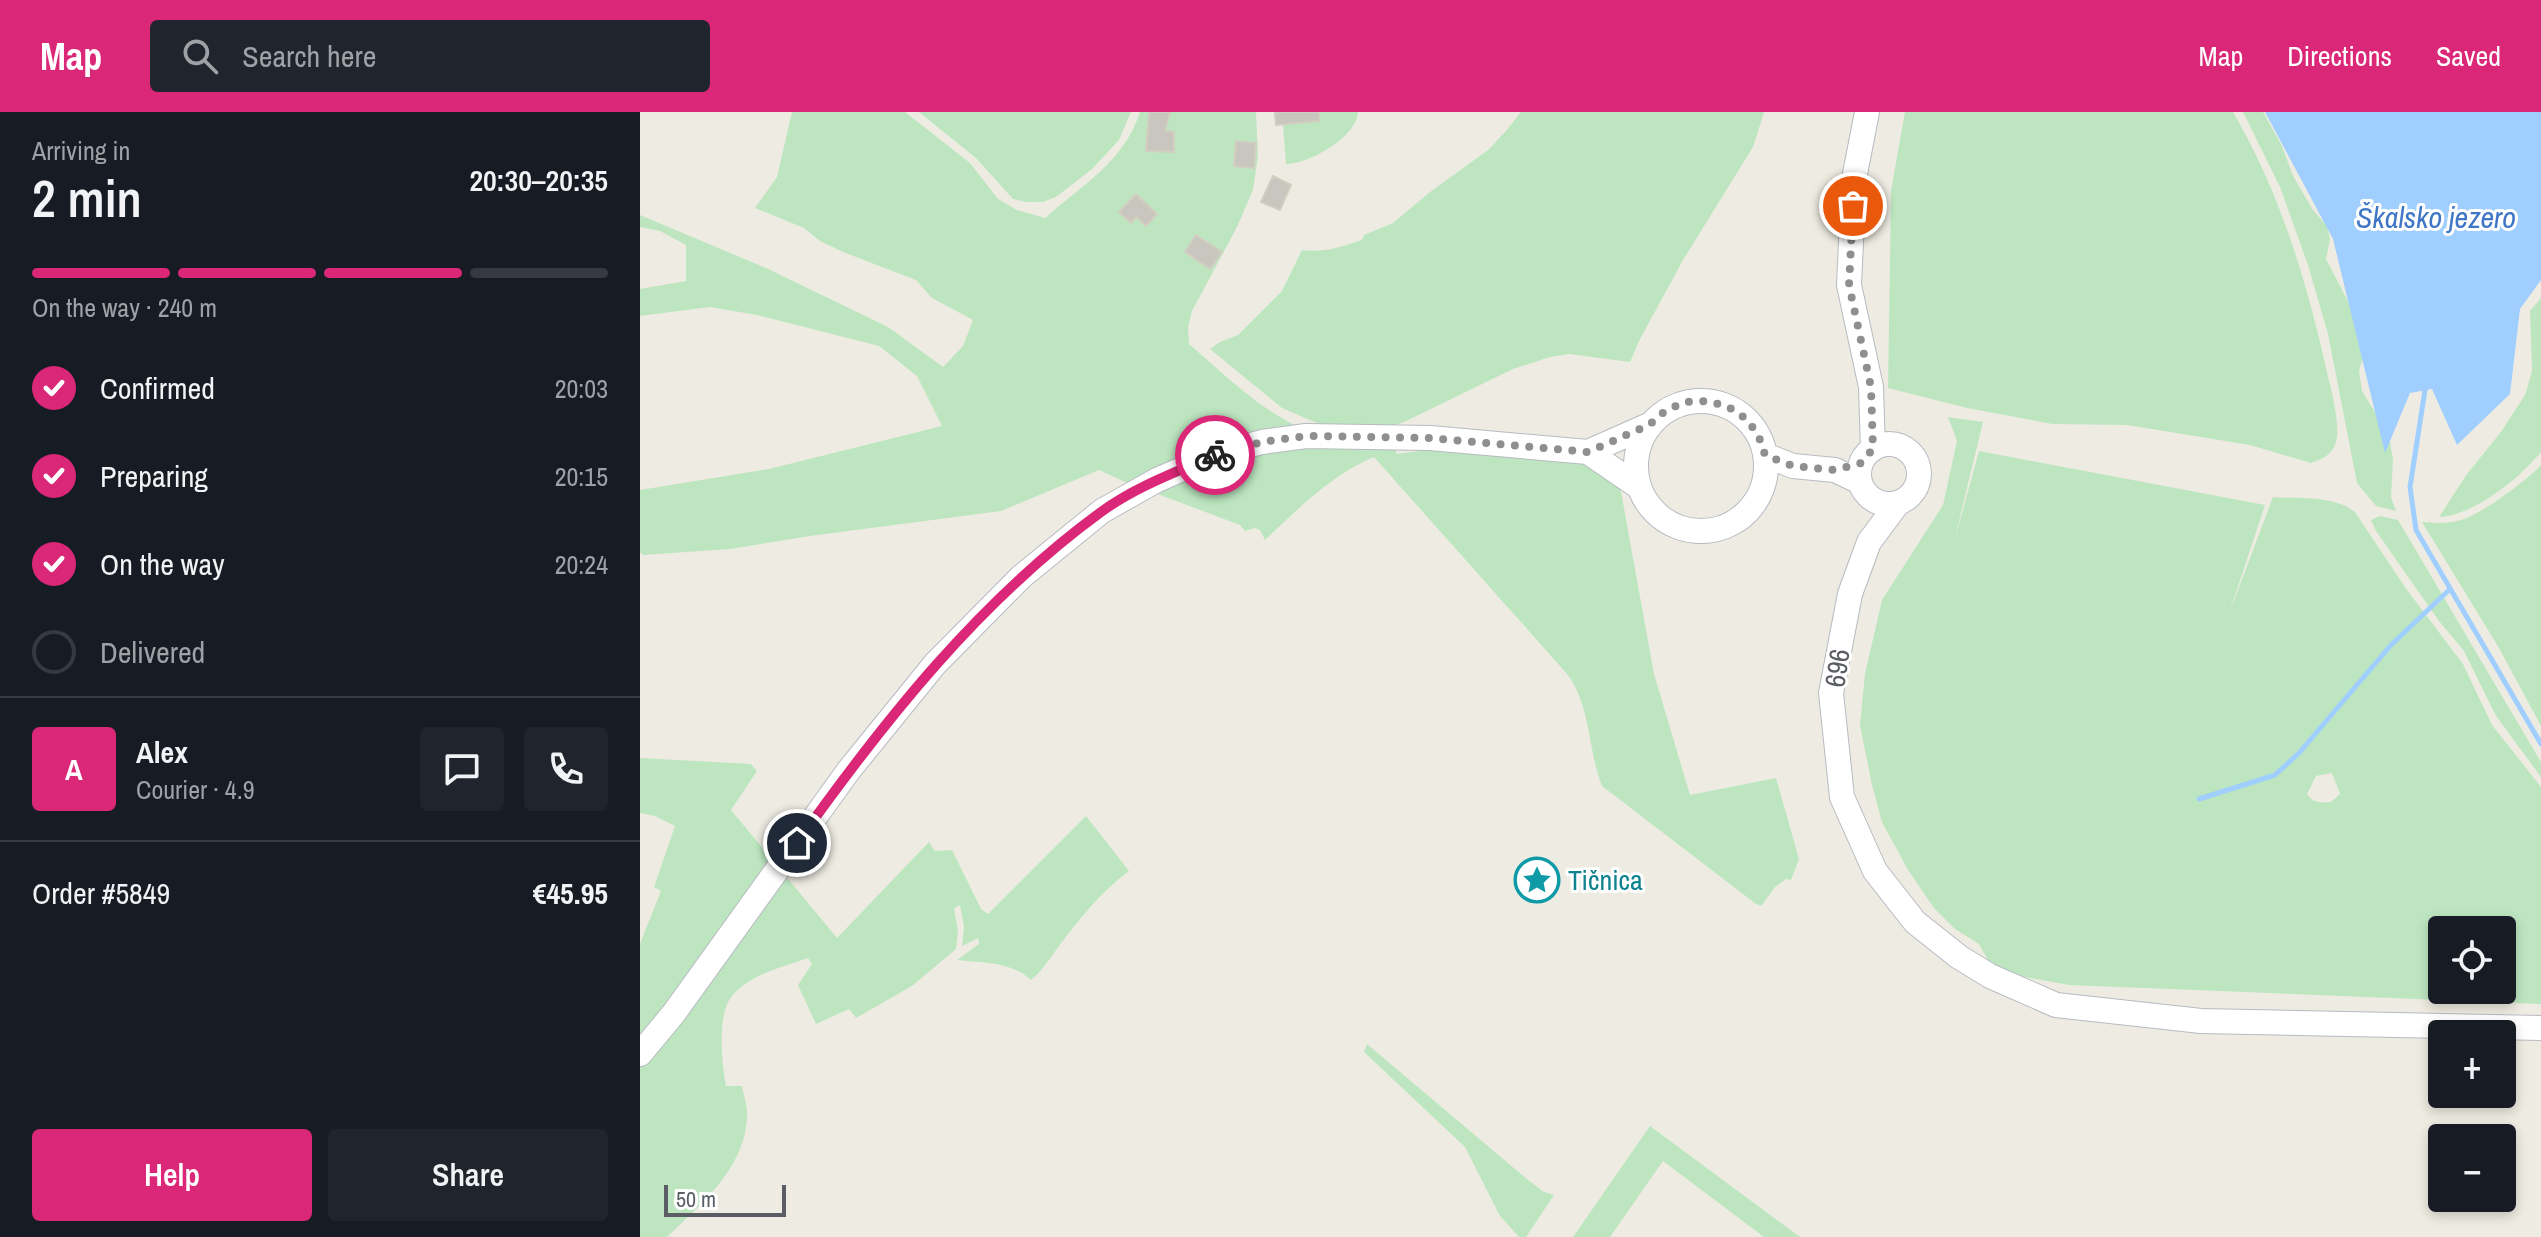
<!DOCTYPE html>
<html lang="en">
<head>
<meta charset="utf-8">
<style>
  body { margin:0; font-family:"Archivo Narrow",sans-serif; background:#20242c; color:#f1f3f6; height:100vh; display:flex; flex-direction:column; font-size:30px; white-space:nowrap }
  * { box-sizing:border-box; margin:0 }
  p { font-size:26px; color:#9ea1a6 }
  .icon { flex:none; width:44px; height:44px; fill:none; stroke:currentColor; stroke-width:2; stroke-linecap:round; stroke-linejoin:round }
  .map { position:relative; flex:1; overflow:hidden }
  .panel { display:flex; flex-direction:column; background:#171b24; width:640px }
  .panel>* { flex:none }
  .controls { position:absolute; left:1788px; top:804px; display:grid; gap:16px }
  .controls a { display:grid; place-items:center; width:88px; height:88px; border-radius:8px; background:#171b24; box-shadow:0 4px 12px #0003; font-size:40px }
  .scale { position:absolute; left:24px; bottom:20px; width:122px; box-sizing:border-box; padding-left:8px; border:4px solid #5a5d63; border-top:0; font-size:22px; line-height:28px; white-space:nowrap; color:#5a5d63; -webkit-text-stroke:6px #fff; paint-order:stroke }
  .pin { position:absolute; display:grid; place-items:center; width:68px; height:68px; color:#fff; margin:-34px; border:4px solid #fff; border-radius:50%; box-shadow:0 2px 8px #0007 }
  .courier { position:absolute; display:grid; place-items:center; width:80px; height:80px; margin:-40px; border:6px solid #db2777; border-radius:50%; background:#fff; color:#222; box-shadow:0 2px 10px #0007 }
  .headline em { font-style:normal; font-weight:600 }
  .headline div { display:flex; flex-direction:column-reverse }
  .headline { display:flex; align-items:center; justify-content:space-between; height:136px; padding:0 32px }
  h1 { font-size:52px; font-weight:600; line-height:60px }
  .bar { display:grid; grid-template-columns:repeat(4,1fr); gap:12px 8px; align-content:center; height:96px; padding:0 32px }
  .bar i { height:10px; border-radius:6px; background:#363941 }
  .bar .current { background:#db2777 }
  .bar p { grid-column:span 4 }
  .line { display:flex; align-items:center; gap:20px; padding:0 32px; border-top:2px solid #363941 }
  .line div { flex:1 }
  .round { display:grid; place-items:center; flex:none; width:84px; height:84px; border-radius:8px; background:#20242c }
  ol { padding:0 32px; list-style:none }
  li { display:flex; align-items:center; gap:24px; height:88px }
  li p { margin-inline-start:auto }
  li .icon { padding:8px; border-radius:50%; background:#db2777; color:#fff; stroke-width:4 }
  li:last-child { color:#9ea1a6 }
  li i { width:44px; height:44px; border:4px solid #363941; border-radius:50% }
  .button { display:flex; gap:16px; margin-top:auto; padding:16px 32px }
  .button a { flex:1; height:92px; border-radius:8px; background:#db2777; color:#fff; font-size:32px; font-weight:600; line-height:92px; text-align:center }
  .button a+a { background:#20242c; color:#f1f3f6 }
  header { display:flex; align-items:center; gap:48px; box-sizing:border-box; height:112px; padding:0 40px; background:#db2777; color:#fff }
  header strong { font-size:38px }
  nav { display:flex; gap:44px; margin-inline-start:auto; font-size:28px }
  .search { width:560px; height:72px; background:#20242c; display:flex; align-items:center; gap:20px; box-sizing:border-box; padding:0 28px; border-radius:8px; color:#9ea1a6; font-size:30px }
  main { display:flex; flex:1; min-height:0 }
  .map>svg:first-child { display:block }
</style>
</head>
<body>
<header>
<strong>Map</strong>
<div class="search"><svg class="icon" aria-label="search" viewBox="0 0 24 24"><circle cx="10" cy="10" r="6"/><path d="M15 15l6 6"/></svg>Search here</div>
<nav><a>Map</a><a>Directions</a><a>Saved</a></nav>
</header>
<main>
<section class="panel">
<div class="headline"><div><h1>2 min</h1><p>Arriving in</p></div><em>20:30–20:35</em></div>
<div class="bar"><i class="current"></i><i class="current"></i><i class="current"></i><i></i><p>On the way · 240 m</p></div>
<ol>
<li><svg class="icon" aria-label="check" viewBox="0 0 24 24"><path d="M5 12l5 5 9-10"/></svg>Confirmed<p>20:03</p></li>
<li><svg class="icon" aria-label="check" viewBox="0 0 24 24"><path d="M5 12l5 5 9-10"/></svg>Preparing<p>20:15</p></li>
<li><svg class="icon" aria-label="check" viewBox="0 0 24 24"><path d="M5 12l5 5 9-10"/></svg>On the way<p>20:24</p></li>
<li><i></i>Delivered</li>
</ol>
<div class="line" style="height:144px"><b class="round" style="background:#db2777;color:#fff">A</b><div><b>Alex</b><p>Courier · 4.9</p></div><a class="round"><svg class="icon" aria-label="chat" viewBox="0 0 24 24"><path d="M4 5h16v11H9l-5 4z"/></svg></a><a class="round"><svg class="icon" aria-label="phone" viewBox="0 0 24 24"><path d="M5 4h4l2 5-3 2q2 4 5 5l2-3 5 2v4C11 20 4 13 5 4z"/></svg></a></div>
<div class="line" style="height:104px"><div>Order #5849</div><b>€45.95</b></div>
<div class="button"><a>Help</a><a>Share</a></div>
</section>
<div class="map">
<svg width="1901" height="1125" viewBox="0 0 1901 1125">
  <rect width="100%" height="100%" fill="#eeece2"/>
  <path fill="#bde6c0" fill-rule="evenodd" d="M152,0h113l65,51 28,36 19,11 28,8c37,-33 79,-56 95,-106h116l2,44 -5,34 -16,37 -45,84 -4,16 1,17c33,28 90,85 133,89 25,2 51,-1 75,-1l-1,22 127,-16 89,4 42,232 36,121 86,-17 23,81 -8,21 -5,-1 -11,8 -14,19 -5,-2 -154,-118c-14,-36 -11,-79 -34,-111l-194,-218c-43,18 -75,51 -109,83l-5,-10 -5,-2 -10,3 -5,-6 -117,-44 -24,-11 -98,41 -191,25 -80,13 -87,6 -3,-3v-62l129,-21 173,-43 -25,-50 -38,-30 -122,-31 -47,-8 -70,9v-27l46,-8v-36l-26,-14 -20,-4v-12l126,53 122,59 55,40 20,-21 10,-26 -41,-22 -16,-18 -73,-28 -23,-11 -16,-13 -49,-20 22,-31z
    M279,0h212l-12,28 -27,29 -36,28 -13,5h-16l-14,-3 -37,-41z
    M642,0h76c-1,25 -49,52 -72,52z
    M881,0h243l-11,35 -70,113 -44,81 -9,21 -61,-8 -19,3 -37,12 -109,53 -25,8 -53,-3 -44,-19 -72,-59 10,-7 18,-7 44,-44 20,-41c21,3 40,-3 60,-10l2,-5 29,-12 37,-31 58,-42 18,-19z
    M1265,0h328c47,80 74,170 94,260 4,17 15,57 8,73 -5,11 -13,14 -24,18l-61,-18 -123,-20 -75,-1 -85,-16 -79,-20 3,-197z
    M1603,0h20l19,34 11,30 20,34 14,16 3,13 -4,20 26,50 11,48 -4,14 3,20 27,44 4,25 -2,37 5,14 -20,-5 -19,-23 -29,-149 -20,-69 -28,-78z
    M1901,186v154c-21,26 -68,64 -102,65l28,-43 34,-42 24,-37 7,-24 -2,-60z
    M1308,305l35,5 -29,120 25,-91 286,54 -36,109 44,-117c26,2 60,-2 82,15l52,78 56,74 29,61 49,62v217l-472,-19 -44,-8 -35,-13 -11,-20 -24,-15 -21,-21 -26,-38 -26,-48 -10,-37 -12,-60 5,-51 17,-74 61,-95 14,-64zM1692,661l8,21 -9,8c-10,1 -18,1 -24,-8l9,-18zM1802,818h60v60h-60z
    M1901,353v261l-42,-78 -77,-126c13,1 26,2 39,-2 21,-6 65,-39 80,-55z
    M1740,404l18,4 143,242v15l-45,-61 -32,-65 -25,-30 -63,-90 -5,-11z
    M0,646l111,6 6,7 -26,39 106,128 92,-96 6,9 17,-1 29,59 7,5 98,-98 43,55c-28,21 -49,47 -70,75 -9,12 -16,24 -28,34 -21,-19 -48,-17 -74,-20l22,-16 -1,-6 -16,8 2,-19 -4,-22 -6,3 4,24 -2,17 -44,37 -56,32 -7,-9 -33,15 -18,-39 14,-21 -4,-6c-25,9 -62,17 -78,41 -13,19 -8,65 -4,87h16c1,8 5,17 5,26 1,54 -45,91 -80,125h-27v-293l21,-53 -7,-4 21,-61 -20,-10 -15,-3z
    M727,932l161,136 16,12 10,3 -28,42h-7l-19,-21 -35,-69 -101,-95z
    M1010,1014l150,111h-36l-101,-76 -53,76h-37z"/>
  <path fill="#a0ceff" d="M1625,0h276v168l-21,29 -10,85 -53,51 -25,-56 -22,4 -25,60 -52,-214z"/>
  <g fill="none" stroke-linecap="round" stroke-linejoin="round">
    <path stroke="#a0ceff" stroke-width="5" d="M1785,278l-15,97 6,43 125,214
      M1559,687l76,-24 24,-22 92,-108 59,-56"/>
  </g>
  <path fill="#c8c6bf" stroke="#d2cec0" stroke-width="2" d="M509,0h21l-5,19 9,1v20l-28,-1z
    M635,0h44v9l-43,4z
    M596,29l20,2 -2,25 -20,-2z
    M633,64l18,9 -11,25 -19,-8z
    M496,82l21,20 -11,12 -10,-9 -5,6 -12,-11z
    M556,123l26,17 -12,17 -25,-17z"/>
  <g fill="none" stroke-linecap="round" stroke-linejoin="round">
    <g stroke="#b7bac1" stroke-width="26">
      <path id="secondary" d="M1227,0l-13,67 -5,106 22,102 2,62
        M996 354a65 65 0 1 1 130 0a65 65 0 1 1-130 0Z
        M1219 362a30 30 0 1 1 60 0a30 30 0 1 1-60 0Z
        M948,340l51,35
        M1125,343l28,11 42,4 25,12
        M1258,391l-29,39 -19,52 -19,99 11,104 33,74 40,51 44,35 31,19 66,29 145,16 340,7
        M0,942l34,-41 175,-243 86,-106 86,-87 81,-66 55,-31 60,-26 45,-12 44,-6 124,2 158,14 61,-27"/>
    </g>
    <use href="#secondary" stroke="#fff" stroke-width="24"/>
  </g>
  <g fill="none" stroke-linecap="round" stroke-linejoin="round">
    <path stroke="#8e8f8f" stroke-width="8" stroke-dasharray="0 14.4" d="M575,343l47,-13 44,-6 124,2 158,14 61,-27 16,-14 20,-9 21,-1 21,5 18,12 13,16 7,21 28,11 42,4 26,-7 12,-14 -2,-62 -22,-102 4,-79"/>
    <path stroke="#db2777" stroke-width="10" d="M157,731c87,-122 182,-242 304,-331 34,-25 75,-40 114,-57"/>
  </g>
  <defs>
    <g id="sight-ring" transform="scale(2.3)"><circle r="9.5" fill="#fff" stroke="#0f9aa8" stroke-width="1.5"/><path d="M0-6L1.8-2.2L6-1.7L2.9 1.2L3.7 5.4L0 3.3L-3.7 5.4L-2.9 1.2L-6-1.7L-1.8-2.2Z" fill="#0f9aa8"/></g>
  </defs>
  <g fill-rule="evenodd">
    <use href="#sight-ring" x="897" y="768"/>
  </g>
  <g text-anchor="middle" dominant-baseline="central" stroke-width="6" stroke-linejoin="round" paint-order="stroke">
    <g font-size="28" fill="#5a5d63" stroke="#fff">
      <text transform="translate(1197 556) rotate(-81)">696</text>
    </g>
    <g font-size="28" fill="#0d838f" stroke="#fff" text-anchor="start">
      <text x="928" y="768">Tičnica</text>
    </g>
    <g font-size="30" font-style="italic" fill="#3f76c6" stroke="#fff">
      <text x="1796" y="105">Škalsko jezero</text>
    </g>
  </g>
</svg>
<div class="controls">
<a><svg class="icon" aria-label="locate" viewBox="0 0 24 24"><circle cx="12" cy="12" r="6"/><path d="M12 2v4M12 18v4M2 12h4M18 12h4"/></svg></a>
<a>+</a>
<a>−</a>
</div>
<div class="scale">50 m</div>
<div class="pin" style="left:1213px;top:94px;background:#ea580c"><svg class="icon" aria-label="bag" viewBox="0 0 24 24"><path d="M5 8h14l-1 12H6zM9 8a3 3 0 0 1 6 0"/></svg></div>
<div class="pin" style="left:157px;top:731px;background:#1f2937"><svg class="icon" aria-label="home" viewBox="0 0 24 24"><path d="M3 11l9-7 9 7M6 9v11h12V9"/></svg></div>
<div class="courier" style="left:575px;top:343px"><svg class="icon" aria-label="bike" viewBox="0 0 24 24"><circle cx="6" cy="16" r="4"/><circle cx="18" cy="16" r="4"/><path d="M6 16l4-8h5l3 8M10 8l3 8H6M13 5h3"/></svg></div>
</div>
</main>
</body>
</html>
